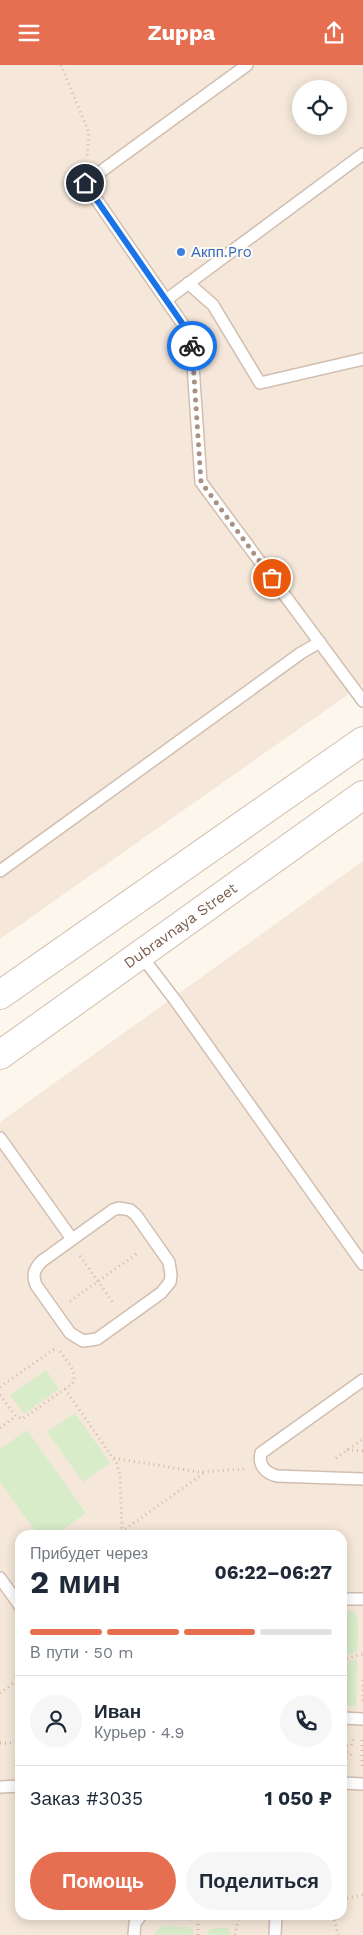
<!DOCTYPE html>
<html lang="ru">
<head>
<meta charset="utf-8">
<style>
  body { margin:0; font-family:"Work Sans",sans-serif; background:#f6f6f7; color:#1f2937; height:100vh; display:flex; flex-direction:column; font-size:19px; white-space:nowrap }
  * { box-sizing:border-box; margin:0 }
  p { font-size:16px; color:#747a83 }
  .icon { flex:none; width:28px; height:28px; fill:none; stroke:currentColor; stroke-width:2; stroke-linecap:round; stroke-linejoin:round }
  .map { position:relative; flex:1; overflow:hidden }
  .side { position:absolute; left:15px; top:1465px; width:332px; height:390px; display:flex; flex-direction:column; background:#fff; border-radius:15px; box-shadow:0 2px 12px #0003 }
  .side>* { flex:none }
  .controls { position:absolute; left:292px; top:15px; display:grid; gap:10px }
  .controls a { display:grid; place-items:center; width:55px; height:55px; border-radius:50%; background:#fff; box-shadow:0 2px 12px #0003; font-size:25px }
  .pin { position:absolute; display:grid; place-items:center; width:42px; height:42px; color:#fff; margin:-21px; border:2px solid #fff; border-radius:50%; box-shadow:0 1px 5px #0007 }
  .courier { position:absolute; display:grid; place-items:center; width:50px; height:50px; margin:-25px; border:4px solid #1a73e8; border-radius:50%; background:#fff; color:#222; box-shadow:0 1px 6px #0007 }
  .summary em { font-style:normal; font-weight:700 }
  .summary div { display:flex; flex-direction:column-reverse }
  .summary { display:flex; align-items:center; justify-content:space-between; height:85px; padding:0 15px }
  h1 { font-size:32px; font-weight:700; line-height:38px }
  .bar { display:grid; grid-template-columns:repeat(4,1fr); gap:8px 5px; align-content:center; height:60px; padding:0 15px }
  .bar i { height:6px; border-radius:4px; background:#e0e1e3 }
  .bar .active { background:#e76f51 }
  .bar p { grid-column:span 4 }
  .line { display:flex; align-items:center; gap:12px; padding:0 15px; border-top:1px solid #e0e1e3 }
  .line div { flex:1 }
  .round { display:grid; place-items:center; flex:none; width:52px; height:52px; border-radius:26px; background:#f6f6f7 }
  .button { display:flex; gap:10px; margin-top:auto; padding:10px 15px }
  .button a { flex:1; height:58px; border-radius:30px; background:#e76f51; color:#fff; font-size:20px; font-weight:700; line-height:58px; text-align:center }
  .button a+a { background:#f6f6f7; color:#1f2937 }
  header { display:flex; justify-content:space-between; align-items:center; height:65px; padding:0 15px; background:#e76f51; color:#fff; font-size:22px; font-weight:700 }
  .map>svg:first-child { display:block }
</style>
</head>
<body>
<header><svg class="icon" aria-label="menu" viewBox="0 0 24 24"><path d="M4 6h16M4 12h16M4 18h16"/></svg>Zuppa<svg class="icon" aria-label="share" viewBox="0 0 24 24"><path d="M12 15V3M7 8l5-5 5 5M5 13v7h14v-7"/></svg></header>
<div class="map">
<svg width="363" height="1870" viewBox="0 0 363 1870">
  <rect width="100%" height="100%" fill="#fdf6ec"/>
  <path fill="#f5e8da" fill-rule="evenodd" d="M0,0h363v619l-363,255zM301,24h38v37h-38z
    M363,796v1074h-363v-813zM20,1470h322v380h-322z"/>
  <path fill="#d8ecc9" d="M46,1305l13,19 -35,25 -14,-19z
    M75,1348l35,50 -27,19 -36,-50z
    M27,1365l59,83 -31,22h-17l-38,-53v-33z
    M343,1546c4,0 8,-1 12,2 5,6 2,31 2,39l-14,4z
    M357,1594l-1,48 -14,-3 1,-41z
    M163,1861l25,1 5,3 1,5h-40l3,-5z
    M214,1863h14l4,7h-25l2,-5z"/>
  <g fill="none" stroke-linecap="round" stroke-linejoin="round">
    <g stroke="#d1beb0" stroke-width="14">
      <path id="service" d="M247,0l-162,118 106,153 10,146 162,219
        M188,218l25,22 47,78 103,-24
        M166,235l197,-146
        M0,806l301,-218 19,-11
        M140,889l35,46 188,264
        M0,1073l72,101
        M119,1143l11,2 6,5 33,47 2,13 -1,7 -9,11 -64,46 -14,2 -13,-8 -34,-48c-4,-10 -2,-16 6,-24l71,-51z
        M363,1315l-102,73c-3,12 4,20 16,23l86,3
        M0,1513l20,28
        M342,1534h21
        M342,1653l21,1
        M342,1718l21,1
        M0,1722l20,-1
        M134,1870l1,-12 6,-8
        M275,1870l1,-20"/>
    </g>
    <g stroke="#d1beb0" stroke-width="30">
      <g id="tertiary">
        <path d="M0,930l363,-254"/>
        <path id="s1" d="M0,990l363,-260"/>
      </g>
    </g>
    <path stroke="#d9b8a5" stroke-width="3" stroke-dasharray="1 4" stroke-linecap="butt" d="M61,0l28,68 -2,25
      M80,1191l34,48
      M70,1236l68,-48
      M0,1322l57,-40
      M65,1324l52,75 3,12 2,55
      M0,1330l16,21 6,3 50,-35c7,-12 -6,-24 -13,-34
      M0,1363l16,-12
      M347,1385l16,1
      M114,1393l85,14 45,-3
      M336,1393l27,-19
      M117,1470l87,-62
      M342,1595l21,-6
      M0,1628l20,-15
      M363,1636v-23
      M0,1678h20
      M342,1681h9l3,-9
      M342,1686l6,1 3,2 -3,4h-6
      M362,1701v-29
      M342,1834l21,-4
      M333,1850l5,20
      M198,1870v-20
      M235,1870l4,-20"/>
    <use href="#service" stroke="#fff" stroke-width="11"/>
    <use href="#tertiary" stroke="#fff" stroke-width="28"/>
  </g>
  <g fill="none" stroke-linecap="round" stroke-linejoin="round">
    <path stroke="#a89285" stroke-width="5" stroke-dasharray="0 9" d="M192,281l9,136 71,96"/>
    <path stroke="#1a73e8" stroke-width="6" d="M85,118l106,153 1,10"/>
  </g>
  <circle fill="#3f7fe0" stroke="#fffaf3" stroke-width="2" cx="181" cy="187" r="5"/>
  <g text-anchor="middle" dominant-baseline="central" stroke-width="4" stroke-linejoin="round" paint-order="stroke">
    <g font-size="15" fill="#366cbe" stroke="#fffaf3" text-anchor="start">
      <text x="191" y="187">Акпп.Pro</text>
    </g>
    <g font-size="15" fill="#7a5c4d" stroke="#fffaf3">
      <text stroke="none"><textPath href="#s1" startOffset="222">Dubravnaya Street</textPath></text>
    </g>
  </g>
</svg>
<div class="controls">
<a><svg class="icon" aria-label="locate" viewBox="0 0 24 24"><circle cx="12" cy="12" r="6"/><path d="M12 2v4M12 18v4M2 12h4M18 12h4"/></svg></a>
</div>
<div class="pin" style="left:272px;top:513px;background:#ea580c"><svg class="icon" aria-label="bag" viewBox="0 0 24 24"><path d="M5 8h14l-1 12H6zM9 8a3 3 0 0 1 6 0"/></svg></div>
<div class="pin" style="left:85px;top:118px;background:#1f2937"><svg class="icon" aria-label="home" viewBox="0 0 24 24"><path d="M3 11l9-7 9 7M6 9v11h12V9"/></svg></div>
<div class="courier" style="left:192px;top:281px"><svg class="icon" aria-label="bike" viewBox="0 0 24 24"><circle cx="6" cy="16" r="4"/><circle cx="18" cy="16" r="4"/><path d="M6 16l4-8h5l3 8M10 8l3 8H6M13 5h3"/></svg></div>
<section class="side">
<div class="summary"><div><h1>2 мин</h1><p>Прибудет через</p></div><em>06:22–06:27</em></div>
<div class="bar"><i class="active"></i><i class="active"></i><i class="active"></i><i></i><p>В пути · 50 m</p></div>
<div class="line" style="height:90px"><a class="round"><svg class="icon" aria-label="person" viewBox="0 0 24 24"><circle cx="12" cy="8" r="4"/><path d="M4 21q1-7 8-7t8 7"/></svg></a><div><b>Иван</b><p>Курьер · 4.9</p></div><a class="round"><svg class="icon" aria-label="phone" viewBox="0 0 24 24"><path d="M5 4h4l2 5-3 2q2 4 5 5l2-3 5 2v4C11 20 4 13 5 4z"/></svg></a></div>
<div class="line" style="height:65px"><div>Заказ #3035</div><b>1 050 ₽</b></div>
<div class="button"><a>Помощь</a><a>Поделиться</a></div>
</section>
</div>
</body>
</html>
